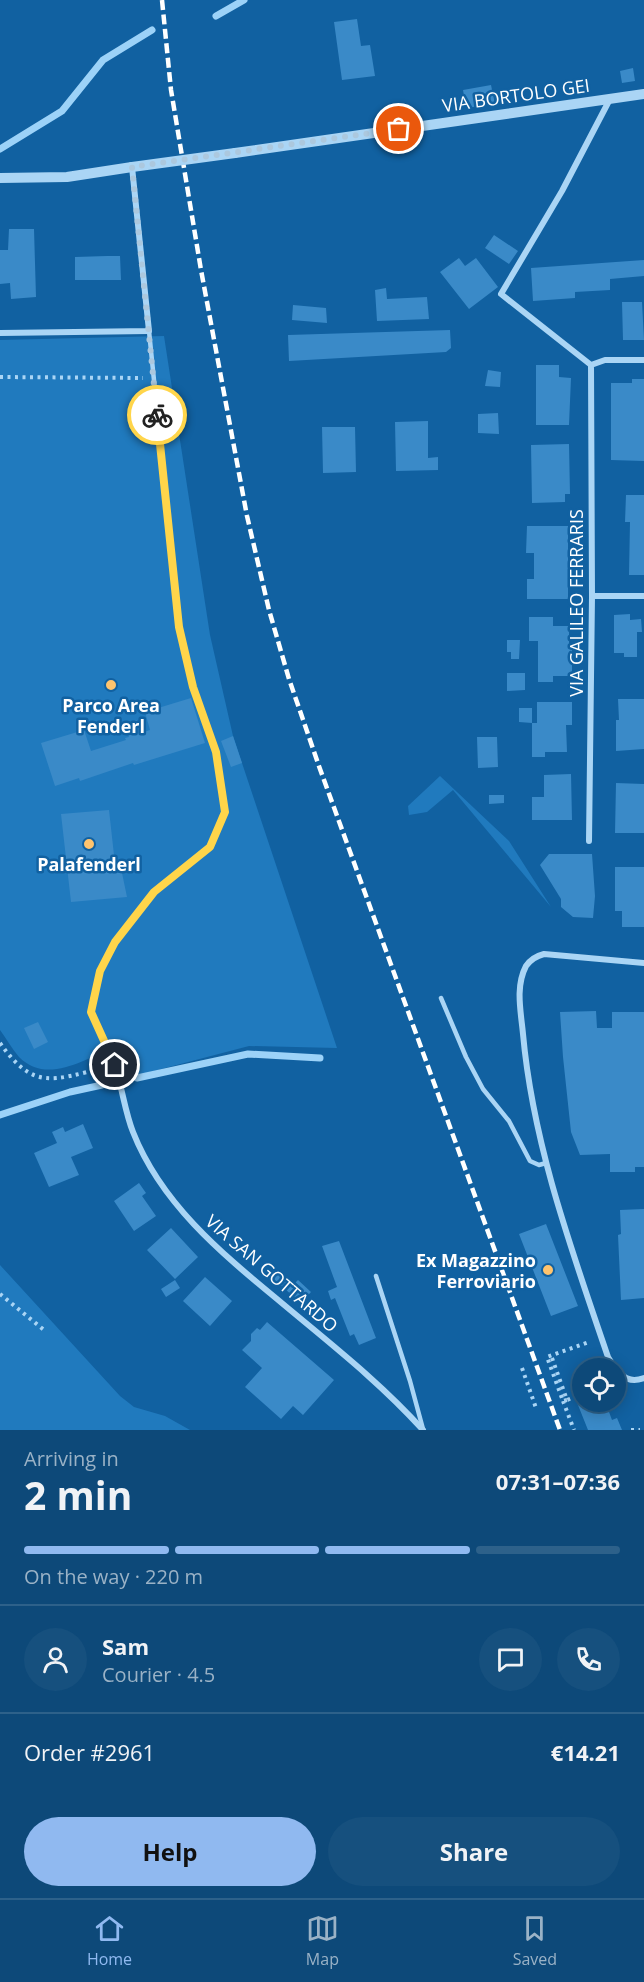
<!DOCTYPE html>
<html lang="en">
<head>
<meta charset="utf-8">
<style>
  body { margin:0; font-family:"Open Sans",sans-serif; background:#16507e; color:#f1f3f6; height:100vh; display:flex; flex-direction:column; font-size:22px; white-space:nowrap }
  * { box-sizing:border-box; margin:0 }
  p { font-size:20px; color:#9ab2c6 }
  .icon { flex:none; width:33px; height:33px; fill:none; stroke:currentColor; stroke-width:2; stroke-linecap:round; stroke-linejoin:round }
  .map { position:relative; height:1430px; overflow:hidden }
  .panel { display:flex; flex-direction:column; background:#0d4979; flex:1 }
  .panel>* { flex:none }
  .controls { position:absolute; left:572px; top:1358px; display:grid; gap:12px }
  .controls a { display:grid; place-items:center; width:54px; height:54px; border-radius:50%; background:#0d4979; box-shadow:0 3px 15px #0003,0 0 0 2px #2d618a; font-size:30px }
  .pin { position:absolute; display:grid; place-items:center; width:51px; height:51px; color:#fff; margin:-26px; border:3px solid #fff; border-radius:50%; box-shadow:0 2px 6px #0007 }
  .courier { position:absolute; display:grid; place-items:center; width:60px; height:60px; margin:-30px; border:4px solid #ffd54a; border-radius:50%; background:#fff; color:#222; box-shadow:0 2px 8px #0007 }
  .head em { font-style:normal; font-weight:700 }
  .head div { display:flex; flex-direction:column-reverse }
  .head { display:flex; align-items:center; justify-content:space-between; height:102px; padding:0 24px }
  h1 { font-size:39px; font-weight:700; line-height:45px }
  .bar { display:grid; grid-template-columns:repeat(4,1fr); gap:9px 6px; align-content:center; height:72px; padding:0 24px }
  .bar i { height:8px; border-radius:4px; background:#2d618a }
  .bar .current { background:#90b9f0 }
  .bar p { grid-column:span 4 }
  .line { display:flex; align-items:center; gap:15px; padding:0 24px; border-top:2px solid #2d618a }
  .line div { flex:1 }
  .round { display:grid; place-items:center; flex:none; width:63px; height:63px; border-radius:32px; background:#16507e }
  .primary-button { display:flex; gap:12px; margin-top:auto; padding:12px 24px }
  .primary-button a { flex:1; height:69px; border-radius:36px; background:#90b9f0; color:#111; font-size:24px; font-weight:700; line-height:69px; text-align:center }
  .primary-button a+a { background:#16507e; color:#f1f3f6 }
  .dock { display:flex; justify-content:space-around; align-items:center; height:84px; border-top:2px solid #2d618a; background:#0d4979; font-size:16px; color:#9ab2c6 }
  .dock a { display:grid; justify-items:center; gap:3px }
  .dock .current { color:#90b9f0 }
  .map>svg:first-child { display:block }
</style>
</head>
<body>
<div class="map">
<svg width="644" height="1430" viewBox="0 0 644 1430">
  <rect width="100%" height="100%" fill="#1161a1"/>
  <path fill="#207abe" d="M164,336l46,299 23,101 104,312 -88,-2 -122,32 -13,-30c-30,11 -67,37 -95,9 -7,-8 -13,-19 -19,-27v-690z
    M440,776l69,65 42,66 -98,-117 -26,22 -18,3 -1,-9z
    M0,1265l120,131 14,11 31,9 25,14h-190z"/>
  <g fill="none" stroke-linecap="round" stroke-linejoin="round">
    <path stroke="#9cd2f8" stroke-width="7" d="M216,16l28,-16
      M0,149l62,-38 41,-51 49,-30
      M137,1078l111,-24 72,4
      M0,1115l70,-23 32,-7"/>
  </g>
  <path fill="#3a8ac8" d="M357,19l4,27 9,-1 5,31 -33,4 -8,-58z
    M633,68l2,13 -13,2 -2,-12z
    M491,85l4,19 -29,4 -3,-18z
    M9,229h25l2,68 -25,2 -1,-16 -10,1v-34h8z
    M494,235l24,16 -9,13 -24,-16z
    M107,256h13l1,24h-46v-23z
    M459,258l6,8 11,-8 22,29 -29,22 -29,-37z
    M644,260v16l-34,3v11l-35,2v6l-42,3 -2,-33z
    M386,288l1,11 40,-2 2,22 -52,2 -2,-31z
    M622,302h20l2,38h-21z
    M293,305l33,3 1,15 -35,-3z
    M450,330l1,18 -5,4 -157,9 -1,-26z
    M536,365h23v12l12,1 -2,47h-33z
    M488,370l13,2 -1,15 -15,-1z
    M632,379h12v82l-33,-1v-77h21z
    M498,413l1,21 -21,-1v-19z
    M428,421v37l10,-1v13l-42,1 -1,-49z
    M322,427h33l1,45 -33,1z
    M569,444l1,50h-5v8l-33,1 -1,-58z
    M626,495h18v80h-15l1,-53h-5z
    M527,526h41v73h-41v-20h7v-26h-8z
    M630,614v6l11,-1 1,13h-5v25h-13v-4h-10v-38z
    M529,617h24v9h16v23h3v27h-19v6h-15v-41h-9z
    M507,640h13l-1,19h-8v-7h-4z
    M507,673h18v17l-18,1z
    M191,698l14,45 -71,22 -1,-2 -53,18 -1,-3 -24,8 -14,-43 43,-13 7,21 35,-11 -1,-2 4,-1 -4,-13 12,-4 4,13 9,-3 -5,-18z
    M618,699h26v50l-28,2v-31h3z
    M537,702h35v23h-6l1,27h-22v5h-13v-34h5z
    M519,708h13v15l-13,-1z
    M233,736l9,27 -11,4 -10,-26z
    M477,737h20l1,30 -20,1z
    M571,774l1,46h-40v-23h12v-22z
    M616,783l28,1v49h-29z
    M489,795h15v8l-15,1z
    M109,810l7,63h6l5,24 -56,5 -10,-88z
    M549,854h43l3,42 -2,22 -20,-1 -12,-10v-8l-21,-34z
    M615,867h29v60h-22v-16h-7z
    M596,1011l1,17h15v-16h32v155h-9v5h-25v-18l-30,1 -9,-23 -8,-75 -3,-45z
    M38,1022l10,20 -14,7 -10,-21z
    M83,1124l10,24 -22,9 8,18 -30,12 -15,-34 23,-10 -5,-11 11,-5 2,5z
    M139,1183l7,10 -4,3 14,20 -22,15 -20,-30z
    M644,1209v89l-23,2 -3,-65 3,-1 -1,-24z
    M546,1224l32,82 -27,10 -32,-82z
    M171,1228l27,29 -23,22 -28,-29z
    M339,1241l37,97 -17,7 -5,-11 -4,2 -15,-38 -4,2 -3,-9 9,-4 -15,-41z
    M268,1262l26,22 4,-4 13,12 -10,11 -39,-34z
    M205,1277l27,24 -22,25 -27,-25z
    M175,1280l5,8 -14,9 -5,-8z
    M267,1322l67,58 -31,35 -10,-9 -12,13 -36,-32 17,-19 -20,-18 9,-9v-7l6,-6 3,2z
    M582,1397v4h23l7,19 5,-2 5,12h-34l-12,-30z"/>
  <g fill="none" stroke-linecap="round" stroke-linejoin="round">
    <path stroke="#aad5f5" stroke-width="4" stroke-dasharray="3 4.5" stroke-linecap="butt" d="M0,377l143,1
      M0,1043c34,48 52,37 104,25
      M0,1294l44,36
      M552,1358l15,42 15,-6
      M522,1368l14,40
      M567,1400l-4,1 -16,-44 42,-15
      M563,1401l11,29
      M631,1430h9"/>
    <path stroke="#aad5f5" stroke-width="4.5" d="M441,998l25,59 17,32 26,32 21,40 9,4 7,-2
      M115,1065l-24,-53 9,-41 15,-29 39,-50 56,-45 15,-35 -9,-60 -23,-65 -14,-60 -30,-296
      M376,1276l34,105 13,48"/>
    <path stroke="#aad5f5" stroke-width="6" d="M0,333l149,-2 -17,-164
      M591,365l-90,-71 61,-103 48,-92
      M591,365l14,-5h39
      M592,596h52
      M589,841l3,-245 -1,-231
      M120,1084c4,16 7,33 13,48 28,71 87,120 144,167 50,42 102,82 146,131
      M615,1368l-7,-11c-36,-106 -75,-212 -85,-323 -2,-22 -8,-47 3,-68 5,-7 10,-10 18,-12l100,9
      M615,1368c9,10 15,15 29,10"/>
    <path stroke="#aad5f5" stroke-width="10" d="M235,153l409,-59
      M0,178l67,-1 65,-10"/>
    <path stroke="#fff" stroke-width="4.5" stroke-dasharray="10 4.5" stroke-linecap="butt" d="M162,0l9,90 30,180 46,246 22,94 20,69 31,90 240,661"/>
    <path stroke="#aad5f5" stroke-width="10" d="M132,167l103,-14"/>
  </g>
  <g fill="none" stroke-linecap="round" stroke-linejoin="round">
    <path stroke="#acc8de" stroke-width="6" stroke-dasharray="0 10.8" d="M157,415l-25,-248 267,-38"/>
    <path stroke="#ffd54a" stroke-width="8" d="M115,1065l-24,-53 9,-41 15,-29 39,-50 56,-45 15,-35 -9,-60 -23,-65 -14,-60 -22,-212"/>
  </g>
  <g fill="#ffc46e" stroke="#1161a1" stroke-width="2">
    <circle cx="111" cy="685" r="6"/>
    <circle cx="89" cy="844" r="6"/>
    <circle cx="548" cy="1270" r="6"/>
  </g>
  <g text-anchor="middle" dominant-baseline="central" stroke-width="5" stroke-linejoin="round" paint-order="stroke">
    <g font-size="18" fill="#fff" stroke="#1161a1">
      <text transform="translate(516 95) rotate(-8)">VIA BORTOLO GEI</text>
      <text transform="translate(576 603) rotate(-90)">VIA GALILEO FERRARIS</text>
      <text transform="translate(272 1273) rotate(41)">VIA SAN GOTTARDO</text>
    </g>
    <g font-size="18" font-weight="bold" fill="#fff" stroke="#1161a1">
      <text x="111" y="705">Parco Area<tspan x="111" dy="21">Fenderl</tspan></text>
      <text x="89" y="864">Palafenderl</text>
      <text x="536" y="1260" text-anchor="end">Ex Magazzino<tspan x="536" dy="21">Ferroviario</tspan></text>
    </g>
  </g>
</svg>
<div class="controls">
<a><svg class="icon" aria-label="locate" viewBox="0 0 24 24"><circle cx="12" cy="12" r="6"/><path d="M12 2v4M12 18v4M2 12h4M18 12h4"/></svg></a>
</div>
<div class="pin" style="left:399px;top:129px;background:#ea580c"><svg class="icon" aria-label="bag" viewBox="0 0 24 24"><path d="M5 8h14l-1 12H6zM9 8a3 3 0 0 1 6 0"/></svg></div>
<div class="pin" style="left:115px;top:1065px;background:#1f2937"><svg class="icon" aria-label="home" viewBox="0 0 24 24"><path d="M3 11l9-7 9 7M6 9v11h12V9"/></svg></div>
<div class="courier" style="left:157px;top:415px"><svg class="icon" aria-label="bike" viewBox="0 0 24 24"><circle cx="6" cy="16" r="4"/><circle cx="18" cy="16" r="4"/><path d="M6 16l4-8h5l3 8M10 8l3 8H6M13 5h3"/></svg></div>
</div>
<section class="panel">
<div class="head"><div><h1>2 min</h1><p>Arriving in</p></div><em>07:31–07:36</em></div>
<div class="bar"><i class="current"></i><i class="current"></i><i class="current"></i><i></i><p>On the way · 220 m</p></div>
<div class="line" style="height:108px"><a class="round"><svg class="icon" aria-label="person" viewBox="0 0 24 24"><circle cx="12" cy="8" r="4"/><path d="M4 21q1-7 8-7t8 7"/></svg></a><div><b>Sam</b><p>Courier · 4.5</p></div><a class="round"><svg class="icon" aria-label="chat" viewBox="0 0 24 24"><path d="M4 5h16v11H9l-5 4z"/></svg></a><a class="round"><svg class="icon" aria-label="phone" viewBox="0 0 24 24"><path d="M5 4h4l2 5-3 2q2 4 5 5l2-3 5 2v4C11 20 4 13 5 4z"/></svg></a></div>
<div class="line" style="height:78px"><div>Order #2961</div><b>€14.21</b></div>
<div class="primary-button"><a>Help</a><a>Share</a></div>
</section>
<nav class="dock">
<a class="current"><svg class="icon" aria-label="home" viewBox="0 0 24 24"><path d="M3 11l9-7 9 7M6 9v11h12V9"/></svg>Home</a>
<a><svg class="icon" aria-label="map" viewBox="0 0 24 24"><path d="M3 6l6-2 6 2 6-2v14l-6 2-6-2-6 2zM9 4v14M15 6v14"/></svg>Map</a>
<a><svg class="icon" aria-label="saved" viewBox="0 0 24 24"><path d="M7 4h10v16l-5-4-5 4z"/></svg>Saved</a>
</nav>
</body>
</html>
